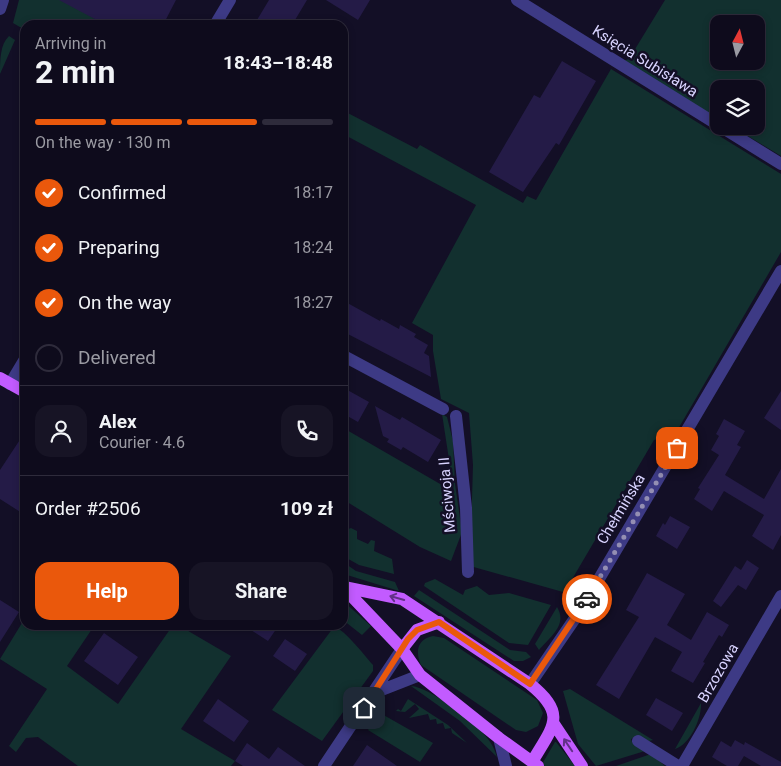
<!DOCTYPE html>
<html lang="en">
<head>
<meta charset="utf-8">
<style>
  body { margin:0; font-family:Roboto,sans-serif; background:#171425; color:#f1f3f6; height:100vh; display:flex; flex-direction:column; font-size:19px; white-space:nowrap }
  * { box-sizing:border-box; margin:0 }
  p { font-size:16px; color:#9b9ba3 }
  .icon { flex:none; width:28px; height:28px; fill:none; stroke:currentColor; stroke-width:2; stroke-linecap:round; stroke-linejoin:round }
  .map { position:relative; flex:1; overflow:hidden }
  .sheet { position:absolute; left:20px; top:20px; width:328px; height:610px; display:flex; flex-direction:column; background:#0e0b1c; border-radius:15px; box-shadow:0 2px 8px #0003,0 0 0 1px #2e2b3b }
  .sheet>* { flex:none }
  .needle { width:32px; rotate:7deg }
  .controls { position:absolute; left:710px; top:15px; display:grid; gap:10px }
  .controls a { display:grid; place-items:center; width:55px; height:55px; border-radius:10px; background:#0e0b1c; box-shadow:0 2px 8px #0003,0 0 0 1px #2e2b3b; font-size:25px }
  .pin { position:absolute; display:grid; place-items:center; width:42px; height:42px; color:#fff; margin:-21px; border-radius:10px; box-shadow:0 2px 8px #0006 }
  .courier { position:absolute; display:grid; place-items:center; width:50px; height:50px; margin:-25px; border:4px solid #ea580c; border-radius:50%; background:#fff; color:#222; box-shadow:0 1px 6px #0007 }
  .overview em { font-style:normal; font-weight:700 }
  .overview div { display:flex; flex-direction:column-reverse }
  .overview { display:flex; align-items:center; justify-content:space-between; height:85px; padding:0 15px }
  h1 { font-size:32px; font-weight:700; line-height:38px }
  .bar { display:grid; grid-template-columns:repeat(4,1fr); gap:8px 5px; align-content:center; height:60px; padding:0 15px }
  .bar i { height:6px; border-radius:4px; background:#2e2b3b }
  .bar .on { background:#ea580c }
  .bar p { grid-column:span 4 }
  .line { display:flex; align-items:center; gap:12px; padding:0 15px; border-top:1px solid #2e2b3b }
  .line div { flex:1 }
  .round { display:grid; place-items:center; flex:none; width:52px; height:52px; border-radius:15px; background:#171425 }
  ol { padding:0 15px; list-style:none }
  li { display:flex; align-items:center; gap:15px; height:55px }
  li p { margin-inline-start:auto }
  li .icon { padding:5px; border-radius:50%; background:#ea580c; color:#fff; stroke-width:4 }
  li:last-child { color:#9b9ba3 }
  li i { width:28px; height:28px; border:2px solid #2e2b3b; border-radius:50% }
  .cta { display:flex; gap:10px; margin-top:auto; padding:10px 15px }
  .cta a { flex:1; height:58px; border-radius:15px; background:#ea580c; color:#fff; font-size:20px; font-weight:700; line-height:58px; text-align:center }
  .cta a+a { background:#171425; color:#f1f3f6 }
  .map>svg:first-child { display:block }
</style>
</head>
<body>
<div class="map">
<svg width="781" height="766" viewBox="0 0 781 766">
  <rect width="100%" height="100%" fill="#130f26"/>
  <path fill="#12302f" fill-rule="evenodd" d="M19,0h47l29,19 -3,6h-67v5l-12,-7z
    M665,0h116v156l-50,-30h25v-37h-37v30l-96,-58 6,-2zM719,24h37v37h-37z
    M9,36l6,4 -15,34c0,-13 0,-30 9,-38z
    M611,69l170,105v78l-107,184 -20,4 -83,141 9,6 3,5 -5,5 -4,1 -11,-6 -93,-26 3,-101 -4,-52 -28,-14 -8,-48v-16l-21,-12 64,-118 -133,-71 -1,-24 75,39 3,-4 103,58 4,-7 9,4z
    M442,414l5,3 6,24 2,43 7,48 -11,29 -31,-14 -76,-47 2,-4 -3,-3 -1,-60 3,-4 109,63z
    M351,528l6,3v8l11,5 3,-4 4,1 -1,10 18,8 2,15 -35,-9 -16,-9v-25z
    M343,562l13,9 39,11 4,9 -52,-16 -4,-2z
    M435,579l28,16 2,-5 12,-4 12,9 20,-2 42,12 -23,40 -19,-2 -85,-57 1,-3z
    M419,590l91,60 16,2 5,5 -8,4h-9l-100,-65z
    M343,601l28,25 -9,9 -19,-15z
    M557,607c11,18 -7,30 -18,43l-4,-6z
    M25,618v7h28l5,6 4,-6h21l9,4 -25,37 51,38 55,-79h5l53,31 -50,73 54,32 -4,5h-153l-40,-29 -12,1 -10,14 -7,-6 38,-57 -47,-30z
    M329,625c13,0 34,29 44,40v6l-51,70 -50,-31 61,-82z
    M433,636l11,2 93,62 6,13 -5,13 -12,6 -10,-2 -95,-65c-6,-13 -4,-26 12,-29z
    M411,686c19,1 66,38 77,53 4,5 7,11 9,18l-37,-36z
    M570,689l83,51 -4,1 -12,-5 -6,3 1,3 13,9 -49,15 -18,-22 -15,-53z
    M408,699l40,26 19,18 -15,-10 -1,-5 -6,1 -2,-6 -6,1 -1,-5 -6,1 -2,-6 -19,4 10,-9 -4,-5 -10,8 -9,-1 2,-2 3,2z
    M701,703c1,15 -11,42 -26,46z
    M380,713l53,30 -13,19 -52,-32z
    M555,742h1l19,24h-30l-3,-2z
    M651,754l14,12h-49z"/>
  <path fill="#241b47" d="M59,0h117l-13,25h-57z
    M269,0h38l-15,25h-38z
    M326,0h44l-12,20z
    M562,61l34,20 -37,64 -3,-2 -33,49 -34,-20 45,-77 6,3z
    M342,300l38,21 1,-2 18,10 1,-4 16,9 -2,3 14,8 -4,8 5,3 2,21 -89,-46z
    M342,387l27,15 -11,20 -16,-9z
    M781,391v39l-17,-12z
    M375,406l25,14 2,-3 39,23 -13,22 -25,-15 -2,3 -14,-8 2,-3 -6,-3z
    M724,419l21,12 -8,14 4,2 -16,28 39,24 17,-30v66l-8,15 -21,-14 12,-21 -40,-24 -12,20 -18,-12 6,-10 -2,-1 21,-33 -8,-5 8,-14 -3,-2z
    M25,432v83l-25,-16v-29z
    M670,516l20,11 -13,22 -21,-13 7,-13 2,2z
    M747,560l12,8 -13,22 -8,-5 -17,22 -8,-6 22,-35 6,4z
    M647,573l38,21 -18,31 24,15 16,-28 22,13 -7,12 -3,-2 -16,27 2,1 -12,20 -22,-12 11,-19 -27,-15 -36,62 -23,-14 43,-68 -13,-7z
    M0,600l19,12 -19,30z
    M243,625h36l-11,16z
    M104,633l34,24 -20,28 -34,-24z
    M285,639l22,15 -12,17 -22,-15z
    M656,698l27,15 -11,18 -26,-16z
    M218,699l31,22 -15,21 -31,-21z
    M735,740l9,5 1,-3 36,20v4h-20l-17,-10 -6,10h-11l-15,-9 9,-16 10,6z
    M247,743l22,16 9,-12 27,19h-62l-8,-5z
    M367,745l30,21h-44z"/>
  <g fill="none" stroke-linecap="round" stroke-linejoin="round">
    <path stroke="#3d3a85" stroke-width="12" d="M517,0l264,164
      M0,9l3,-9
      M215,25l15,-25
      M342,355l101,54
      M10,384l15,-25
      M456,416l10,92 2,64
      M530,684l50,-73 201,-340
      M374,693l46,-18
      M499,738l7,28
      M638,741l40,25
      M324,766l78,-117
      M682,766l99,-170"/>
    <path stroke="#c25bff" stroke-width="12" d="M0,378l25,14
      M342,586l60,63 18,26 79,63 39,28
      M344,587l58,12 128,85c38,31 23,42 2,78
      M402,649l15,-19 22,-8
      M554,724l28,42"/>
  </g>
  <defs><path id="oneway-shaft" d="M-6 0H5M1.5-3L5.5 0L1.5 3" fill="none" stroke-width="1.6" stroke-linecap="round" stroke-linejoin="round" transform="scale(1.25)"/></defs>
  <g stroke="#623188">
    <use href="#oneway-shaft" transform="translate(397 598) rotate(-164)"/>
    <use href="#oneway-shaft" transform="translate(568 745) rotate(-124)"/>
  </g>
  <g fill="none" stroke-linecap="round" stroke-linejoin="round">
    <path stroke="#948fb3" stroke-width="5" stroke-dasharray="0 9" d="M587,599l90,-151"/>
    <path stroke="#ea580c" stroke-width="6" d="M364,708l44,-69 9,-9 22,-8 91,62 57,-85"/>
  </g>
  <g text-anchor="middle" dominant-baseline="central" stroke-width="5" stroke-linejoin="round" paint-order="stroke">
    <g font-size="15" fill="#d9d4ff" stroke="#130f26">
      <text transform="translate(645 61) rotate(32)">Księcia Subisława</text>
      <text transform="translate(447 495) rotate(-95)">Mściwoja II</text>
      <text transform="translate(621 509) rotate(-59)">Chełmińska</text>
      <text transform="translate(718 673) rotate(-60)">Brzozowa</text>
    </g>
  </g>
</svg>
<div class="controls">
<a><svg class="needle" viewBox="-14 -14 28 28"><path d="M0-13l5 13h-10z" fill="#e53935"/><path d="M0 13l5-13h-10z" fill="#9b9ba3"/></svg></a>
<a><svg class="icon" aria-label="layers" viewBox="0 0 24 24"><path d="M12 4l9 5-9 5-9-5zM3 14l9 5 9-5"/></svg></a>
</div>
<div class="pin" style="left:677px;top:448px;background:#ea580c"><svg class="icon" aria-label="bag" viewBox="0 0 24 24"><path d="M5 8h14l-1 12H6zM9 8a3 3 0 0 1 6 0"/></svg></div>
<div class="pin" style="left:364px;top:708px;background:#1f2937"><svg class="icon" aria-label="home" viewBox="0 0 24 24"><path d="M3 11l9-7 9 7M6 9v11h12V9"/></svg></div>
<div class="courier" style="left:587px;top:599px"><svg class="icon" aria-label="car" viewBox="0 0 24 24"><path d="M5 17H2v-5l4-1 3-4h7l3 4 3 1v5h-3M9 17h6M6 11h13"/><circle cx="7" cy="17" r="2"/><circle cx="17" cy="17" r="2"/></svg></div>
<section class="sheet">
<div class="overview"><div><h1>2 min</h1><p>Arriving in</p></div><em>18:43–18:48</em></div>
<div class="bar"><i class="on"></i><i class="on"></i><i class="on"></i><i></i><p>On the way · 130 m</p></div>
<ol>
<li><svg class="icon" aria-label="check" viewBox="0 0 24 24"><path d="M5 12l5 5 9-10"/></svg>Confirmed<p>18:17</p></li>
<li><svg class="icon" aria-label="check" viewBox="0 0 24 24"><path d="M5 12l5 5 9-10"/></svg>Preparing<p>18:24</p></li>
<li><svg class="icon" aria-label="check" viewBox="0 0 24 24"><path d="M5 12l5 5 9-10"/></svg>On the way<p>18:27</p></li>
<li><i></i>Delivered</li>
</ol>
<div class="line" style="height:90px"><a class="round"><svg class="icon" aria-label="person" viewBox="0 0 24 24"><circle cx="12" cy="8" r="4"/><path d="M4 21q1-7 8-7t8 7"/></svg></a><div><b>Alex</b><p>Courier · 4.6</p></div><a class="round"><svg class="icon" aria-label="phone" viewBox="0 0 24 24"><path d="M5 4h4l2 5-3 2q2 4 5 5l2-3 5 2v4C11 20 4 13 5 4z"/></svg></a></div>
<div class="line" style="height:65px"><div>Order #2506</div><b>109 zł</b></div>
<div class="cta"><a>Help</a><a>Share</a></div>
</section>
</div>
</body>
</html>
